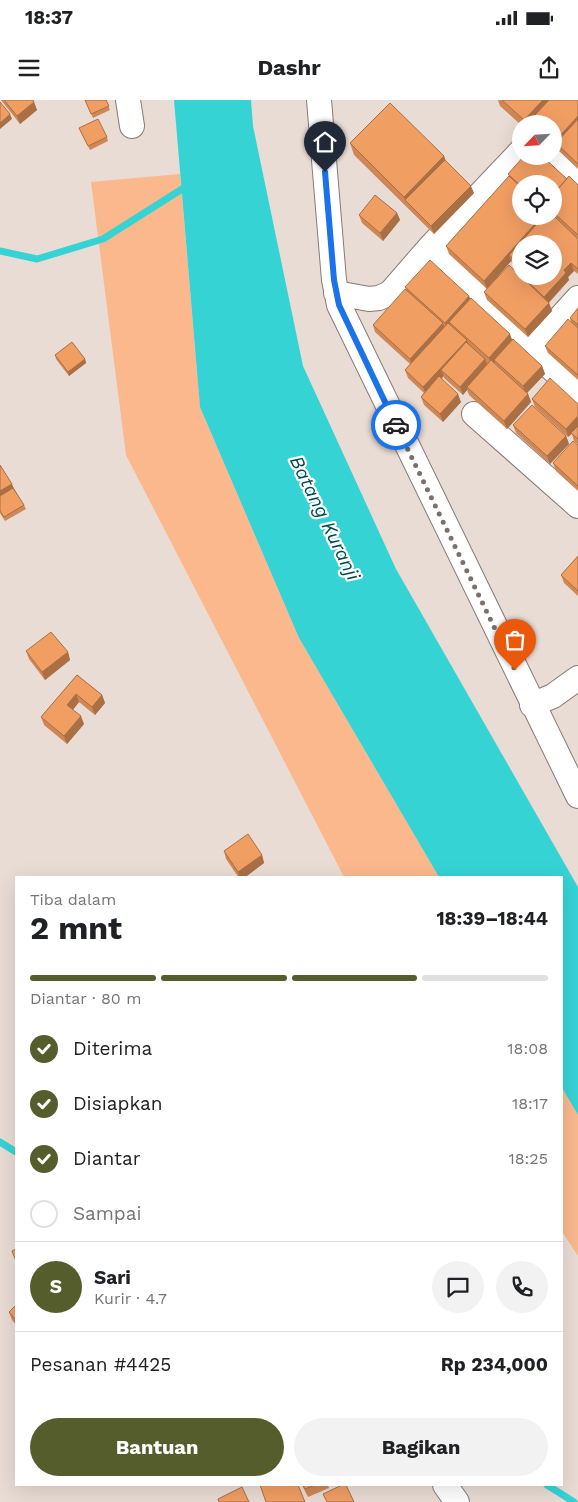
<!DOCTYPE html>
<html lang="id">
<head>
<meta charset="utf-8">
<style>
  body { margin:0; font-family:"Work Sans",sans-serif; background:#f2f2f2; color:#202124; height:100vh; display:flex; flex-direction:column; font-size:19px; white-space:nowrap }
  * { box-sizing:border-box; margin:0 }
  p { font-size:16px; color:#757577 }
  .icon { flex:none; width:28px; height:28px; fill:none; stroke:currentColor; stroke-width:2; stroke-linecap:round; stroke-linejoin:round }
  .map { position:relative; flex:1; overflow:hidden }
  .drawer { position:absolute; left:15px; top:776px; width:548px; height:610px; display:flex; flex-direction:column; background:#fff; border-radius:0px; box-shadow:0 5px 20px #0002 }
  .drawer>* { flex:none }
  .needle { width:32px; rotate:245deg }
  .buttons { position:absolute; left:512px; top:15px; display:grid; gap:10px }
  .buttons a { display:grid; place-items:center; width:50px; height:50px; border-radius:50%; background:#fff; box-shadow:0 5px 20px #0002; font-size:25px }
  .pin { position:absolute; display:grid; place-items:center; width:42px; height:42px; color:#fff; margin:-51px -21px; border-radius:50% 50% 50% 0; rotate:-45deg; box-shadow:0 0 5px #0007 }
  .pin .icon { rotate:45deg }
  .courier { position:absolute; display:grid; place-items:center; width:50px; height:50px; margin:-25px; border:4px solid #1a73e8; border-radius:50%; background:#fff; color:#222; box-shadow:0 1px 6px #0007 }
  .overview em { font-style:normal; font-weight:700 }
  .overview div { display:flex; flex-direction:column-reverse }
  .overview { display:flex; align-items:center; justify-content:space-between; height:85px; padding:0 15px }
  h1 { font-size:32px; font-weight:700; line-height:38px }
  .bar { display:grid; grid-template-columns:repeat(4,1fr); gap:8px 5px; align-content:center; height:60px; padding:0 15px }
  .bar i { height:6px; border-radius:4px; background:#e0e0e0 }
  .bar .on { background:#565d2c }
  .bar p { grid-column:span 4 }
  .line { display:flex; align-items:center; gap:12px; padding:0 15px; border-top:1px solid #e0e0e0 }
  .line div { flex:1 }
  .round { display:grid; place-items:center; flex:none; width:52px; height:52px; border-radius:26px; background:#f2f2f2 }
  ol { padding:0 15px; list-style:none }
  li { display:flex; align-items:center; gap:15px; height:55px }
  li p { margin-inline-start:auto }
  li .icon { padding:5px; border-radius:50%; background:#565d2c; color:#fff; stroke-width:4 }
  li:last-child { color:#757577 }
  li i { width:28px; height:28px; border:2px solid #e0e0e0; border-radius:50% }
  .button { display:flex; gap:10px; margin-top:auto; padding:10px 15px }
  .button a { flex:1; height:58px; border-radius:30px; background:#565d2c; color:#fff; font-size:20px; font-weight:700; line-height:58px; text-align:center }
  .button a+a { background:#f2f2f2; color:#202124 }
  .status { display:flex; justify-content:space-between; align-items:center; height:35px; padding:0 25px; background:#fff; direction:ltr }
  .status svg { height:14px; fill:currentColor }
  header { display:flex; justify-content:space-between; align-items:center; height:65px; padding:0 15px; background:#fff; font-size:22px; font-weight:700 }
  .map>svg:first-child { display:block }
</style>
</head>
<body>
<div class="status"><b>18:37</b><svg viewBox="0 0 49 12"><path d="M0 12V9h3v3zM5 12V6h3v6zM10 12V3h3v9zM15 12V0h3v12zM26 1h20v11H26zM47 4h2v5h-2z"/></svg></div>
<header><svg class="icon" aria-label="menu" viewBox="0 0 24 24"><path d="M4 6h16M4 12h16M4 18h16"/></svg>Dashr<svg class="icon" aria-label="share" viewBox="0 0 24 24"><path d="M12 15V3M7 8l5-5 5 5M5 13v7h14v-7"/></svg></header>
<div class="map">
<svg width="578" height="1402" viewBox="0 0 578 1402">
  <rect width="100%" height="100%" fill="#e9dcd4"/>
  <path fill="#fab88c" d="M180,74l20,233 99,231 140,239h-95l-218,-422 -35,-273z
    M561,986l17,29v141l-17,-26z"/>
  <path fill="#36d3d5" d="M174,0h77l2,26 50,240 93,203 182,318v228l-17,-29v-208l-122,-1 -140,-239 -99,-231z"/>
  <g fill="none" stroke-linecap="round" stroke-linejoin="round">
    <path stroke="#36d3d5" stroke-width="7" d="M0,151l37,8 66,-20 87,-55
      M0,1042l16,10
      M547,1385l27,17"/>
    <g stroke="#877b74" stroke-width="26">
      <path id="minor" d="M128,0l4,26
        M319,0l15,180 5,25 239,491
        M552,56l26,25
        M430,147l101,103 47,42
        M336,193l33,6 10,-1 11,-5 40,-46 91,-96
        M531,250l47,-52
        M474,314l104,92
        M532,605l21,-9 25,-18
        M445,1385l12,17"/>
    </g>
    <use href="#minor" stroke="#fff" stroke-width="24"/>
  </g>
  <path fill="#cf8855" fill-rule="evenodd" d="M1,0h32l4,10 -17,14z
    M85,0h21l4,10 -17,8z
    M498,0h80v69l-19,-18 -3,-7 -2,-2v-18h-33v1l-21,-19z
    M79,28l28,9 1,4 -18,9z
    M350,43l94,13 1,4 29,33 -40,41 -80,-79z
    M508,74l59,5 11,6v89l-4,-3 -6,6 1,3 -20,23 3,8 -24,26 -41,-37 -3,-8 31,-21 -1,-2 2,-2 -4,-4 -1,-2 -24,28 -38,-35 -3,-8 63,-70zM521,84h33v32h-33zM521,144l33,32h-33z
    M397,113l3,7 -17,21 -21,-18 -3,-8z
    M405,187l64,9 1,3 42,41 30,26 3,8 -18,19 1,1 3,8 -24,27 -38,-34 -2,-5 -4,5 -19,-17v-2l-3,2 20,24 -18,20 -19,-17 -3,-8 3,-4 -16,-15 -3,-8 5,-6 -35,-32 -2,-7 33,-35z
    M578,208v72l-30,-27 -3,-7 26,-24 -1,-4z
    M55,255l30,4 1,4 -17,13 -13,-17z
    M532,299l46,5v40l-4,-3 -2,-7 -4,3 -33,-30z
    M513,325l53,11 3,8 -19,20 -34,-31z
    M578,345v46l-22,-20 -3,-8z
    M0,365l24,40 2,4 -21,12 -5,-8z
    M578,456v40l-14,-13 -3,-8z
    M26,551l42,1 2,8 -25,20 -16,-21z
    M77,575l25,20 3,8 -10,12 -16,-13 -6,8 11,14 -17,20 -23,-19 -3,-8z
    M224,751l38,4 2,8 -20,15h-5l-13,-19z
    M16,1205v20l-4,-5 -3,-8z
    M302,1385h26l1,3 -21,9z"/>
  <path fill="#a96f45" d="M543,0h14l-24,17 2,7h-10l-1,-4z
    M34,2l3,8 -17,14 -3,-8z
    M10,14l2,5 -12,10v-6z
    M578,16v11l-18,20 -3,-8z
    M444,56l4,11 -43,33 -1,-3z
    M471,86l3,7 -40,41 -3,-8z
    M397,113l3,7 -17,21 -3,-8z
    M542,116h7l-40,39 2,6 -24,28 -3,-8z
    M571,163l3,8 -6,6 1,3 -22,24 -3,-7 20,-27z
    M469,196l3,8 -23,18 2,5 -3,4 -3,-8z
    M549,203l3,8 -24,26 -3,-8z
    M443,223l3,8 -33,36 -3,-8z
    M510,234l3,8 -19,18 1,2 -3,4 -3,-8z
    M467,240l2,7 -28,23 3,6 -18,19 -3,-8z
    M85,259l1,4 -17,13 -1,-4z
    M485,259l3,8 -21,20v3l-4,5 -3,-8z
    M542,266l3,8 -19,20 -3,-8z
    M458,294l3,8 -18,20 -3,-8z
    M528,294l3,8 -24,27 -3,-8z
    M578,316v11l-10,10 -2,-8z
    M566,336l3,8 -19,20 -3,-8z
    M12,384l3,8 -15,9v-10z
    M68,552l2,8 -25,20 -3,-8z
    M76,594l3,8 -9,11 -3,-8z
    M102,595l3,8 -10,12 -3,-8z
    M81,616l3,8 -17,20 -3,-8z
    M262,755l2,8 -20,15h-4l-2,-6z"/>
  <path fill="#f19e63" stroke="#a96f45" d="M4,0h29l1,2 -17,14z
    M85,0h21l3,6 -18,8z
    M502,0h41l-19,20z
    M549,0h29v16l-21,23 -3,-2v-13h-14l-7,-7z
    M0,2l10,12 -10,9z
    M390,3l54,53 -40,41 -54,-54z
    M98,19l9,18 -19,9 -9,-18z
    M578,19v45l-22,-21z
    M524,56h18l25,23 -13,14v-9h-33v2l-13,-12z
    M445,60l26,26 -40,40 -26,-26z
    M509,76l12,11v29h21l-58,65 -38,-35z
    M569,76l9,9v50l-24,-22v-20z
    M375,95l22,18 -17,20 -21,-18z
    M544,116h10l24,23v30l-7,-6 -7,7 2,3 -22,24 -22,-21h32v-32h-33v31l-7,-6 5,-5 -10,-9z
    M430,160l39,36 -24,27 -40,-36z
    M509,165l40,38 -24,26 -41,-37z
    M405,189l38,34 -33,36 -37,-34z
    M471,198l39,36 -21,24 -40,-36z
    M578,208v17l-8,-7z
    M568,219l10,9v47l-33,-29z
    M448,223l19,17 -44,47 -18,-17z
    M513,239l29,27 -19,20 -29,-26z
    M72,242l13,17 -17,13 -13,-17z
    M466,242l19,17 -25,28 -19,-17z
    M491,260l37,34 -24,27 -37,-34z
    M439,276l19,18 -18,20 -19,-17z
    M550,278l28,26v12l-12,13 -34,-30z
    M532,305l34,31 -19,20 -34,-31z
    M578,326v13l-7,-6z
    M573,341l5,4v41l-25,-23z
    M0,365l12,19 -12,7z
    M13,388l11,17 -20,12 -4,-6v-15z
    M578,456v35l-17,-16z
    M51,532l17,20 -26,20 -16,-21z
    M77,575l25,20 -10,12 -16,-13 -9,11 14,11 -17,20 -23,-19z
    M248,734l14,21 -24,17 -14,-21z
    M16,1149v12l-4,-10z
    M16,1205v15l-7,-8z
    M260,1385h38l7,17h-39z
    M303,1385h12l-10,4z
    M342,1385h4l8,17h-27l-4,-8z
    M242,1387l7,15h-30l-1,-3z"/>
  <g fill="none" stroke-linecap="round" stroke-linejoin="round">
    <path stroke="#79716d" stroke-width="5" stroke-dasharray="0 9" d="M396,325l119,245"/>
    <path stroke="#1a73e8" stroke-width="6" d="M325,72l9,108 5,25 57,120"/>
  </g>
  <g text-anchor="middle" dominant-baseline="central" stroke-width="4.5" stroke-linejoin="round" paint-order="stroke">
    <g font-size="19" font-style="italic" fill="#014849" stroke="#fff">
      <text transform="translate(325 418) rotate(64)">Batang Kuranji</text>
    </g>
  </g>
</svg>
<div class="buttons">
<a><svg class="needle" viewBox="-14 -14 28 28"><path d="M0-13l5 13h-10z" fill="#e53935"/><path d="M0 13l5-13h-10z" fill="#757577"/></svg></a>
<a><svg class="icon" aria-label="locate" viewBox="0 0 24 24"><circle cx="12" cy="12" r="6"/><path d="M12 2v4M12 18v4M2 12h4M18 12h4"/></svg></a>
<a><svg class="icon" aria-label="layers" viewBox="0 0 24 24"><path d="M12 4l9 5-9 5-9-5zM3 14l9 5 9-5"/></svg></a>
</div>
<div class="pin" style="left:515px;top:570px;background:#ea580c"><svg class="icon" aria-label="bag" viewBox="0 0 24 24"><path d="M5 8h14l-1 12H6zM9 8a3 3 0 0 1 6 0"/></svg></div>
<div class="pin" style="left:325px;top:72px;background:#1f2937"><svg class="icon" aria-label="home" viewBox="0 0 24 24"><path d="M3 11l9-7 9 7M6 9v11h12V9"/></svg></div>
<div class="courier" style="left:396px;top:325px"><svg class="icon" aria-label="car" viewBox="0 0 24 24"><path d="M5 17H2v-5l4-1 3-4h7l3 4 3 1v5h-3M9 17h6M6 11h13"/><circle cx="7" cy="17" r="2"/><circle cx="17" cy="17" r="2"/></svg></div>
<section class="drawer">
<div class="overview"><div><h1>2 mnt</h1><p>Tiba dalam</p></div><em>18:39–18:44</em></div>
<div class="bar"><i class="on"></i><i class="on"></i><i class="on"></i><i></i><p>Diantar · 80 m</p></div>
<ol>
<li><svg class="icon" aria-label="check" viewBox="0 0 24 24"><path d="M5 12l5 5 9-10"/></svg>Diterima<p>18:08</p></li>
<li><svg class="icon" aria-label="check" viewBox="0 0 24 24"><path d="M5 12l5 5 9-10"/></svg>Disiapkan<p>18:17</p></li>
<li><svg class="icon" aria-label="check" viewBox="0 0 24 24"><path d="M5 12l5 5 9-10"/></svg>Diantar<p>18:25</p></li>
<li><i></i>Sampai</li>
</ol>
<div class="line" style="height:90px"><b class="round" style="background:#565d2c;color:#fff">S</b><div><b>Sari</b><p>Kurir · 4.7</p></div><a class="round"><svg class="icon" aria-label="chat" viewBox="0 0 24 24"><path d="M4 5h16v11H9l-5 4z"/></svg></a><a class="round"><svg class="icon" aria-label="phone" viewBox="0 0 24 24"><path d="M5 4h4l2 5-3 2q2 4 5 5l2-3 5 2v4C11 20 4 13 5 4z"/></svg></a></div>
<div class="line" style="height:65px"><div>Pesanan #4425</div><b>Rp 234,000</b></div>
<div class="button"><a>Bantuan</a><a>Bagikan</a></div>
</section>
</div>
</body>
</html>
